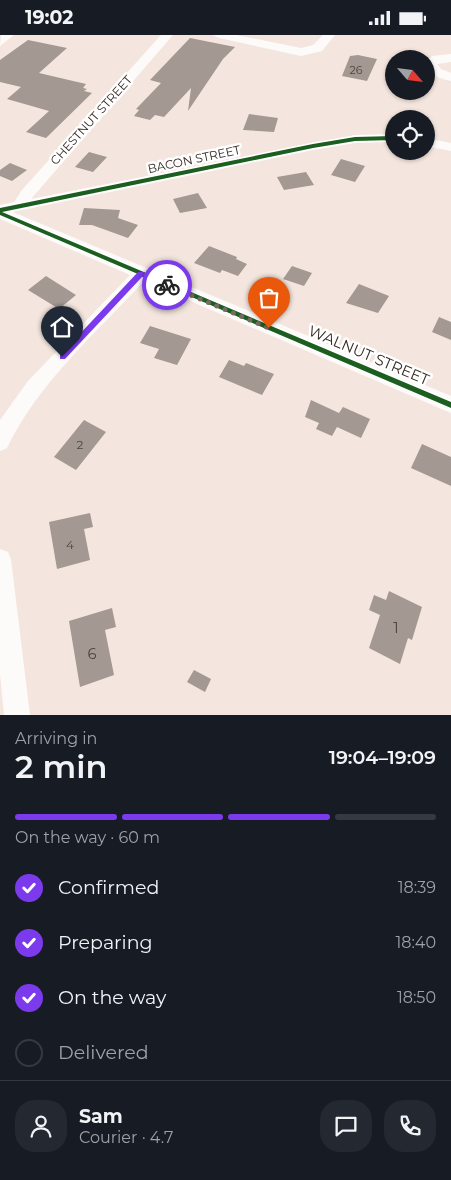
<!DOCTYPE html>
<html lang="en">
<head>
<meta charset="utf-8">
<style>
  body { margin:0; font-family:Montserrat,sans-serif; background:#242831; color:#f1f3f6; height:100vh; display:flex; flex-direction:column; font-size:19px; white-space:nowrap }
  * { box-sizing:border-box; margin:0 }
  p { font-size:16px; color:#9ea1a6 }
  .icon { flex:none; width:28px; height:28px; fill:none; stroke:currentColor; stroke-width:2; stroke-linecap:round; stroke-linejoin:round }
  .map { position:relative; height:680px; overflow:hidden }
  .details { display:flex; flex-direction:column; background:#171b24; flex:1 }
  .details>* { flex:none }
  .needle { width:32px; rotate:118deg }
  .tools { position:absolute; left:385px; top:15px; display:grid; gap:10px }
  .tools a { display:grid; place-items:center; width:50px; height:50px; border-radius:50%; background:#171b24; box-shadow:0 1px 4px #0004; font-size:25px }
  .pin { position:absolute; display:grid; place-items:center; width:42px; height:42px; color:#fff; margin:-51px -21px; border-radius:50% 50% 50% 0; rotate:-45deg; box-shadow:0 0 5px #0007 }
  .pin .icon { rotate:45deg }
  .courier { position:absolute; display:grid; place-items:center; width:50px; height:50px; margin:-25px; border:4px solid #7c3aed; border-radius:50%; background:#fff; color:#222; box-shadow:0 1px 6px #0007 }
  .summary em { font-style:normal; font-weight:600 }
  .summary div { display:flex; flex-direction:column-reverse }
  .summary { display:flex; align-items:center; justify-content:space-between; height:85px; padding:0 15px }
  h1 { font-size:32px; font-weight:600; line-height:38px }
  .bar { display:grid; grid-template-columns:repeat(4,1fr); gap:8px 5px; align-content:center; height:60px; padding:0 15px }
  .bar i { height:6px; border-radius:4px; background:#363941 }
  .bar .selected { background:#7c3aed }
  .bar p { grid-column:span 4 }
  .line { display:flex; align-items:center; gap:12px; padding:0 15px; border-top:1px solid #363941 }
  .line div { flex:1 }
  .round { display:grid; place-items:center; flex:none; width:52px; height:52px; border-radius:20px; background:#242831 }
  ol { padding:0 15px; list-style:none }
  li { display:flex; align-items:center; gap:15px; height:55px }
  li p { margin-inline-start:auto }
  li .icon { padding:5px; border-radius:50%; background:#7c3aed; color:#fff; stroke-width:4 }
  li:last-child { color:#9ea1a6 }
  li i { width:28px; height:28px; border:2px solid #363941; border-radius:50% }
  .status { display:flex; justify-content:space-between; align-items:center; height:35px; padding:0 25px; background:#171b24; direction:ltr }
  .status svg { height:14px; fill:currentColor }
  .map>svg:first-child { display:block }
</style>
</head>
<body>
<div class="status"><b>19:02</b><svg viewBox="0 0 49 12"><path d="M0 12V9h3v3zM5 12V6h3v6zM10 12V3h3v9zM15 12V0h3v12zM26 1h20v11H26zM47 4h2v5h-2z"/></svg></div>
<div class="map">
<svg width="451" height="680" viewBox="0 0 451 680">
  <rect width="100%" height="100%" fill="#f4e6de"/>
  <path fill="#a39892" d="M190,3l45,9 -12,12 -35,52 3,-23 -27,29 -9,-2 -5,5 -16,-4 5,-6 -3,-1 25,-26 -11,-3z
    M28,5l39,8 -28,25 47,11 -3,4 4,1 -3,2 8,2 -46,45 -20,-6 23,-21 -42,-12 14,-12 -21,-5v-22z
    M358,20l19,4 -10,22 -25,-5 8,-20z
    M249,79l29,4 -4,14 -31,-2z
    M89,117l18,5 -14,15 -18,-5z
    M341,124l24,7 -10,16 -24,-7z
    M10,128l17,7 -15,11 -12,-5v-6z
    M306,137l8,13 -30,5 -7,-13z
    M198,158l9,15 -27,5 -7,-14z
    M84,173l36,2 -2,8 20,7 -10,13 -36,-13h-13z
    M209,211l28,11 -1,2 11,5 -9,12 -16,-6 -2,3 -26,-10z
    M292,231l20,7 -8,13 -21,-7z
    M46,241l30,19 -17,14 -31,-19z
    M359,249l30,12 -11,17 -32,-10z
    M439,282l12,5v18l-19,-8z
    M150,291l41,13 -14,26 -23,-7 5,-9 -19,-6z
    M229,325l15,6 2,-3 28,11 -12,21 -43,-18z
    M311,365l28,13 4,-6 27,12 -9,19 -24,-11 -5,9 -16,-7 3,-6 -14,-6z
    M84,385l22,12 -30,38 -22,-13z
    M422,409l29,13v29l-40,-18z
    M90,478l3,14 -9,2 6,31 -33,9 -8,-47z
    M389,556l33,16 -10,33 -4,-2 -8,26 -31,-16 11,-33 -11,-5 5,-15 12,5z
    M112,573l4,19 -11,3 9,45 -34,12 -11,-66z
    M194,635l17,9 -6,13 -18,-10z"/>
  <g fill="none" stroke-linecap="round" stroke-linejoin="round">
    <path fill="#fdfbfa" fill-rule="evenodd" d="M14,0l-14,11 1,-11z
      M161,0h12l-142,164 324,-64 39,-1v8l-39,1 -42,7 -300,62 438,184v17l-307,-132c-48,52 -106,102 -137,167l-7,3v-31l28,-39 102,-106 -130,-56v-14l14,-3 8,-12z
      M213,0h23l65,13 12,-3 10,-10h12l-13,16 -21,5 -82,-18z
      M451,19v8l-14,2 4,5 10,4v8c-11,-3 -26,-6 -24,-20l5,-5z
      M426,103l25,5v8l-25,-5z
      M0,514l8,3 3,8 19,155h-26l-4,-41z"/>
    <g stroke="#fff" stroke-width="3">
      <path id="cycleway" d="M394,101v4l-39,1 -42,7 -311,64 449,190v6l-451,-193v-7l313,-64 42,-7z"/>
    </g>
    <use href="#cycleway" fill="#1b5e20" fill-rule="evenodd"/>
  </g>
  <path fill="#7c3aed" d="M138,237h5l28,13 -4,2 -25,-10 -77,82h-5v-4z"/>
  <g fill="none" stroke-linecap="round" stroke-linejoin="round">
    <path stroke="#776b64" stroke-width="5" stroke-dasharray="0 9" d="M167,250l102,43"/>
  </g>
  <g text-anchor="middle" dominant-baseline="central" stroke-width="5" stroke-linejoin="round" paint-order="stroke">
    <g font-size="11" fill="#4f453f">
      <text x="356" y="35">26</text>
    </g>
    <g font-size="12" fill="#332923" stroke="#fff">
      <text transform="translate(91 85) rotate(-48)">CHESTNUT STREET</text>
      <text transform="translate(194 124) rotate(-12)">BACON STREET</text>
    </g>
    <g font-size="12" fill="#4f453f">
      <text x="80" y="409">2</text>
      <text x="70" y="509">4</text>
    </g>
    <g font-size="15" fill="#332923" stroke="#fff">
      <text transform="translate(369 320) rotate(23)">WALNUT STREET</text>
    </g>
    <g font-size="15" fill="#4f453f">
      <text x="396" y="592">1</text>
      <text x="92" y="618">6</text>
    </g>
  </g>
</svg>
<div class="tools">
<a><svg class="needle" viewBox="-14 -14 28 28"><path d="M0-13l5 13h-10z" fill="#e53935"/><path d="M0 13l5-13h-10z" fill="#9ea1a6"/></svg></a>
<a><svg class="icon" aria-label="locate" viewBox="0 0 24 24"><circle cx="12" cy="12" r="6"/><path d="M12 2v4M12 18v4M2 12h4M18 12h4"/></svg></a>
</div>
<div class="pin" style="left:269px;top:293px;background:#ea580c"><svg class="icon" aria-label="bag" viewBox="0 0 24 24"><path d="M5 8h14l-1 12H6zM9 8a3 3 0 0 1 6 0"/></svg></div>
<div class="pin" style="left:62px;top:322px;background:#1f2937"><svg class="icon" aria-label="home" viewBox="0 0 24 24"><path d="M3 11l9-7 9 7M6 9v11h12V9"/></svg></div>
<div class="courier" style="left:167px;top:250px"><svg class="icon" aria-label="bike" viewBox="0 0 24 24"><circle cx="6" cy="16" r="4"/><circle cx="18" cy="16" r="4"/><path d="M6 16l4-8h5l3 8M10 8l3 8H6M13 5h3"/></svg></div>
</div>
<section class="details">
<div class="summary"><div><h1>2 min</h1><p>Arriving in</p></div><em>19:04–19:09</em></div>
<div class="bar"><i class="selected"></i><i class="selected"></i><i class="selected"></i><i></i><p>On the way · 60 m</p></div>
<ol>
<li><svg class="icon" aria-label="check" viewBox="0 0 24 24"><path d="M5 12l5 5 9-10"/></svg>Confirmed<p>18:39</p></li>
<li><svg class="icon" aria-label="check" viewBox="0 0 24 24"><path d="M5 12l5 5 9-10"/></svg>Preparing<p>18:40</p></li>
<li><svg class="icon" aria-label="check" viewBox="0 0 24 24"><path d="M5 12l5 5 9-10"/></svg>On the way<p>18:50</p></li>
<li><i></i>Delivered</li>
</ol>
<div class="line" style="height:90px"><a class="round"><svg class="icon" aria-label="person" viewBox="0 0 24 24"><circle cx="12" cy="8" r="4"/><path d="M4 21q1-7 8-7t8 7"/></svg></a><div><b>Sam</b><p>Courier · 4.7</p></div><a class="round"><svg class="icon" aria-label="chat" viewBox="0 0 24 24"><path d="M4 5h16v11H9l-5 4z"/></svg></a><a class="round"><svg class="icon" aria-label="phone" viewBox="0 0 24 24"><path d="M5 4h4l2 5-3 2q2 4 5 5l2-3 5 2v4C11 20 4 13 5 4z"/></svg></a></div>
</section>
</body>
</html>
